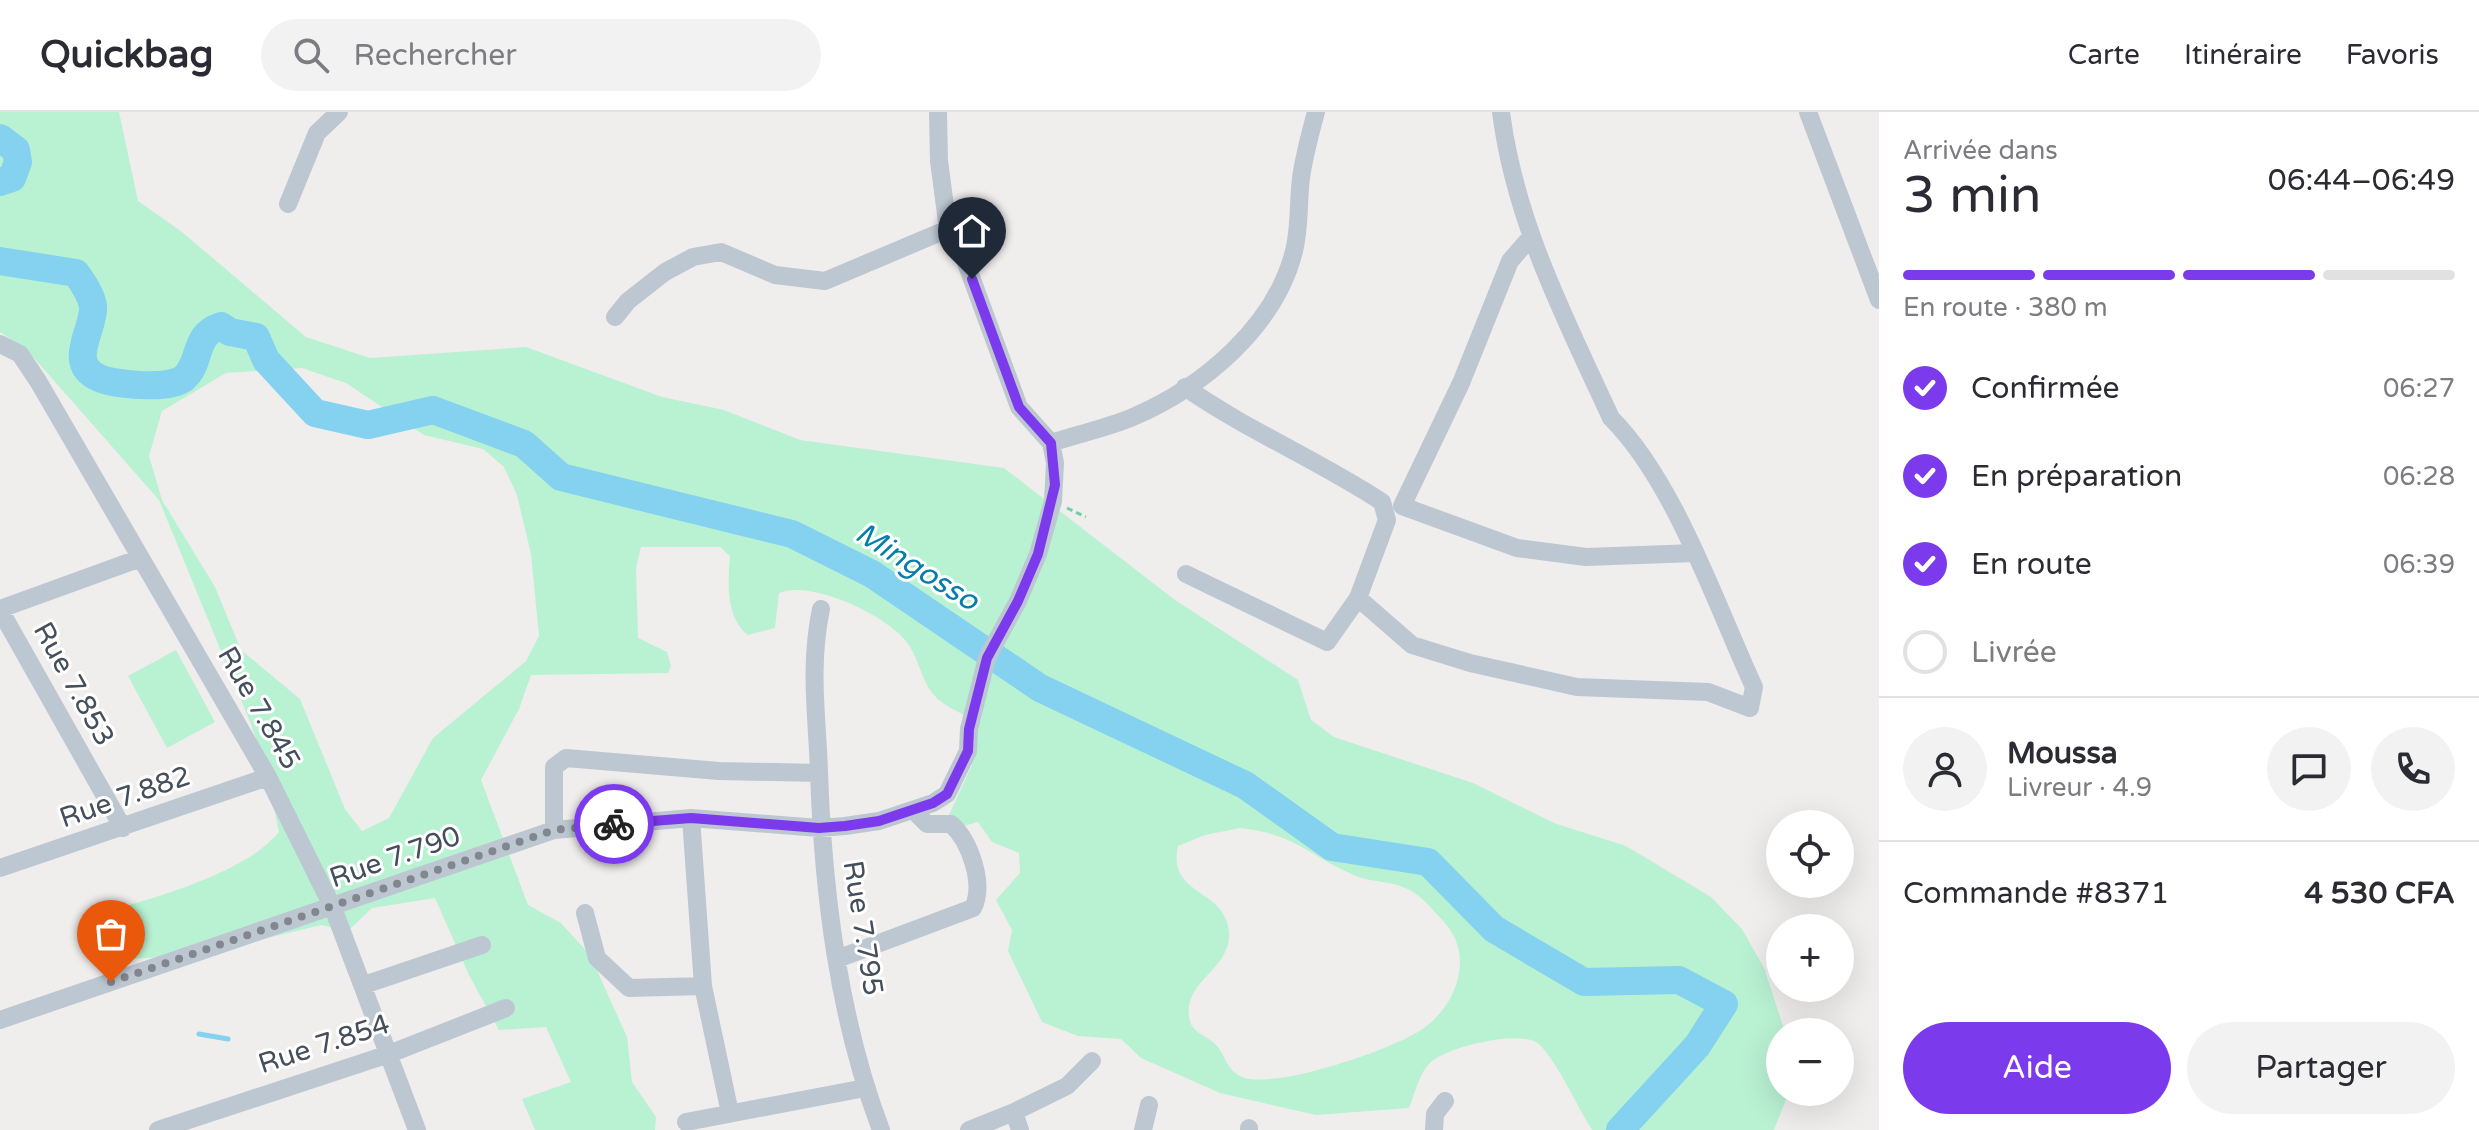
<!DOCTYPE html>
<html lang="fr">
<head>
<meta charset="utf-8">
<style>
  body { margin:0; font-family:"Varela Round",sans-serif; background:#f2f2f3; color:#2b2b33; height:100vh; display:flex; flex-direction:column; font-size:30px; white-space:nowrap }
  * { box-sizing:border-box; margin:0 }
  p { font-size:26px; color:#7c7c81 }
  .icon { flex:none; width:44px; height:44px; fill:none; stroke:currentColor; stroke-width:2; stroke-linecap:round; stroke-linejoin:round }
  .map { position:relative; flex:1; overflow:hidden }
  .sheet { display:flex; flex-direction:column; background:#fff; width:600px }
  .sheet>* { flex:none }
  .fabs { position:absolute; left:1766px; top:698px; display:grid; gap:16px }
  .fabs a { display:grid; place-items:center; width:88px; height:88px; border-radius:50%; background:#fff; box-shadow:0 8px 32px #0002; font-size:40px }
  .pin { position:absolute; display:grid; place-items:center; width:68px; height:68px; color:#fff; margin:-82px -34px; border-radius:50% 50% 50% 0; rotate:-45deg; box-shadow:0 0 8px #0007 }
  .pin .icon { rotate:45deg }
  .courier { position:absolute; display:grid; place-items:center; width:80px; height:80px; margin:-40px; border:6px solid #7c3aed; border-radius:50%; background:#fff; color:#222; box-shadow:0 2px 10px #0007 }
  .overview em { font-style:normal; font-weight:600 }
  .overview div { display:flex; flex-direction:column-reverse }
  .overview { display:flex; align-items:center; justify-content:space-between; height:136px; padding:0 24px }
  h1 { font-size:52px; font-weight:600; line-height:60px }
  .bar { display:grid; grid-template-columns:repeat(4,1fr); gap:12px 8px; align-content:center; height:96px; padding:0 24px }
  .bar i { height:10px; border-radius:6px; background:#e1e1e2 }
  .bar .selected { background:#7c3aed }
  .bar p { grid-column:span 4 }
  .line { display:flex; align-items:center; gap:20px; padding:0 24px; border-top:2px solid #e1e1e2 }
  .line div { flex:1 }
  .round { display:grid; place-items:center; flex:none; width:84px; height:84px; border-radius:42px; background:#f2f2f3 }
  ol { padding:0 24px; list-style:none }
  li { display:flex; align-items:center; gap:24px; height:88px }
  li p { margin-inline-start:auto }
  li .icon { padding:8px; border-radius:50%; background:#7c3aed; color:#fff; stroke-width:4 }
  li:last-child { color:#7c7c81 }
  li i { width:44px; height:44px; border:4px solid #e1e1e2; border-radius:50% }
  .cta { display:flex; gap:16px; margin-top:auto; padding:16px 24px }
  .cta a { flex:1; height:92px; border-radius:48px; background:#7c3aed; color:#fff; font-size:32px; font-weight:600; line-height:92px; text-align:center }
  .cta a+a { background:#f2f2f3; color:#2b2b33 }
  header { display:flex; align-items:center; gap:48px; box-sizing:border-box; height:112px; padding:0 40px; background:#fff; border-bottom:2px solid #e1e1e2 }
  header strong { font-size:38px }
  nav { display:flex; gap:44px; margin-inline-start:auto; font-size:28px }
  .search { width:560px; height:72px; background:#f2f2f3; display:flex; align-items:center; gap:20px; box-sizing:border-box; padding:0 28px; border-radius:44px; color:#7c7c81; font-size:30px }
  main { display:flex; flex:1; min-height:0 }
  .map>svg:first-child { display:block }
</style>
</head>
<body>
<header>
<strong>Quickbag</strong>
<div class="search"><svg class="icon" aria-label="search" viewBox="0 0 24 24"><circle cx="10" cy="10" r="6"/><path d="M15 15l6 6"/></svg>Rechercher</div>
<nav><a>Carte</a><a>Itinéraire</a><a>Favoris</a></nav>
</header>
<main>
<div class="map">
<svg width="1879" height="1018" viewBox="0 0 1879 1018">
  <rect width="100%" height="100%" fill="#f0eded"/>
  <path fill="#b9f1d3" fill-rule="evenodd" d="M0,0h119l19,89 44,31 124,105 64,21 156,-11 136,50 62,13 76,30 204,28 171,132 123,80 13,40 23,17 139,46 81,40 72,23 85,51 31,32 22,39 21,64h-5v60h9l-15,38h-182c-15,-24 -33,-65 -52,-85 -17,-17 -94,2 -110,18 -11,10 -15,31 -21,45l-93,7 -96,-22 -79,-35 -20,-19 -43,-3 -36,-14 -34,-71 4,-21 -16,-30 24,-27 -1,-20 -27,-11 -14,-20 -21,6 -9,-11 24,-52 4,-44c-13,-7 -33,-15 -42,-26 -12,-13 -15,-35 -25,-50 -18,-28 -98,-66 -130,-52l-4,35 -27,7c-23,-18 -20,-54 -18,-79l-10,-9h-79l-5,21 2,70 29,14 4,14 -3,7 -137,2 -12,34 -38,71 47,125 33,18 29,32 37,82 5,45 24,35 -1,13h-120l-13,-31 49,-17 -25,-55 -47,3 -30,-55 -34,-77 -63,10 -24,23 -27,-6 -119,29 -83,6 -22,-36 8,-13c47,-11 144,-40 174,-79l-11,-55 -17,-53 -92,-224 -132,-150 -27,-18zM302,256l44,15 78,52 59,14 21,18 13,28 14,59 8,82 -13,25 -93,77 -44,80 -27,13 -17,-22 -45,-110 -59,-49 -26,-63 -53,-87 -13,-44 13,-45 64,-38zM1240,716c56,6 69,28 116,48 15,6 32,5 47,11 17,6 29,22 41,35 31,33 13,85 -23,108 -30,20 -146,60 -179,47 -15,-6 -16,-21 -26,-32 -7,-8 -24,-13 -26,-24 -10,-40 42,-51 39,-89 -3,-44 -62,-35 -51,-86l27,-11z
    M176,538l39,72 -48,26 -39,-72z"/>
  <g fill="none" stroke-linecap="round" stroke-linejoin="round">
    <path stroke="#84d1f0" stroke-width="5" d="M199,922l29,5"/>
    <path stroke="#84d1f0" stroke-width="28" d="M0,26l16,12 2,12 -6,16 -12,4
      M0,149l76,12c7,10 15,21 17,33 2,23 -28,57 6,72 16,7 71,12 85,0 19,-17 8,-43 37,-52l9,6 26,5 10,23 49,53 53,12 65,-15 91,34 37,33 231,57 80,40 168,114 205,97 87,62 96,15 66,67 90,53 95,-2 45,24 -27,42 -77,84"/>
    <path stroke="#6fd0a8" stroke-width="3" stroke-dasharray="6 4" stroke-linecap="butt" d="M1067,396l19,9"/>
    <path stroke="#bdc7d1" stroke-width="18" d="M1808,0l71,188
      M288,92l29,-71 22,-21
      M1531,125l-21,24 -49,122 -59,123 115,42 69,9 109,-4
      M615,205l13,-16 37,-29 28,-15 28,-5 54,23 50,6 123,-52
      M0,232l20,10 18,27 230,396 65,131 84,222
      M1185,275c63,44 133,73 197,115l5,18 -29,78 -31,44 -141,-68
      M1051,331c27,-9 56,-15 82,-26 70,-30 142,-90 161,-166 6,-24 4,-49 7,-73 3,-22 9,-44 15,-66
      M1358,486l54,47 58,18 107,24 131,5 42,16 4,-21c-38,-82 -79,-205 -143,-269 -46,-100 -96,-196 -110,-306
      M0,497l138,-50
      M821,497c-12,58 -4,105 -2,163 4,120 19,245 62,358
      M0,498l123,218
      M691,706l12,168 27,127
      M554,718v-63l12,-9 153,13 100,2
      M0,756l268,-91
      M585,801l12,45 32,30 74,-2
      M837,847l136,-51c12,-24 -3,-67 -22,-84h-24l-14,-14
      M364,873l118,-40
      M0,908l554,-190 137,-12 128,10 26,-2 34,-5 54,-18 14,-9 21,-43 1,-22 18,-71 31,-57 20,-47 15,-53 2,-38 -4,-20 -32,-36 -56,-152 -15,-26 -9,-68 -1,-49
      M1014,1000l53,-26 25,-25
      M686,1010l179,-34
      M158,1018l231,-76 117,-46
      M969,1018l45,-18 6,18
      M1143,1018l6,-25
      M1249,1018v-2
      M1434,1018l1,-16 10,-13"/>
  </g>
  <g fill="none" stroke-linecap="round" stroke-linejoin="round">
    <path stroke="#81868f" stroke-width="8" stroke-dasharray="0 14.4" d="M111,870l443,-152 60,-6"/>
    <path stroke="#7c3aed" stroke-width="10" d="M614,712l77,-6 128,10 26,-2 34,-5 54,-18 14,-9 21,-43 1,-22 18,-71 31,-57 20,-47 17,-69 -4,-42 -32,-36 -47,-128"/>
  </g>
  <g text-anchor="middle" dominant-baseline="central" stroke-width="6" stroke-linejoin="round" paint-order="stroke">
    <g font-size="28" fill="#454f5c" stroke="#fff">
      <text transform="translate(74 572) rotate(61)">Rue 7.853</text>
      <text transform="translate(259 596) rotate(60)">Rue 7.845</text>
      <text transform="translate(125 685) rotate(-19)">Rue 7.882</text>
      <text transform="translate(395 745) rotate(-19)">Rue 7.790</text>
      <text transform="translate(863 816) rotate(81)">Rue 7.795</text>
      <text transform="translate(324 932) rotate(-18)">Rue 7.854</text>
    </g>
    <g font-size="30" font-style="italic" fill="#057eae" stroke="#fff">
      <text transform="translate(917 455) rotate(32)">Mingosso</text>
    </g>
  </g>
</svg>
<div class="fabs">
<a><svg class="icon" aria-label="locate" viewBox="0 0 24 24"><circle cx="12" cy="12" r="6"/><path d="M12 2v4M12 18v4M2 12h4M18 12h4"/></svg></a>
<a>+</a>
<a>−</a>
</div>
<div class="pin" style="left:111px;top:870px;background:#ea580c"><svg class="icon" aria-label="bag" viewBox="0 0 24 24"><path d="M5 8h14l-1 12H6zM9 8a3 3 0 0 1 6 0"/></svg></div>
<div class="pin" style="left:972px;top:167px;background:#1f2937"><svg class="icon" aria-label="home" viewBox="0 0 24 24"><path d="M3 11l9-7 9 7M6 9v11h12V9"/></svg></div>
<div class="courier" style="left:614px;top:712px"><svg class="icon" aria-label="bike" viewBox="0 0 24 24"><circle cx="6" cy="16" r="4"/><circle cx="18" cy="16" r="4"/><path d="M6 16l4-8h5l3 8M10 8l3 8H6M13 5h3"/></svg></div>
</div>
<section class="sheet">
<div class="overview"><div><h1>3 min</h1><p>Arrivée dans</p></div><em>06:44–06:49</em></div>
<div class="bar"><i class="selected"></i><i class="selected"></i><i class="selected"></i><i></i><p>En route · 380 m</p></div>
<ol>
<li><svg class="icon" aria-label="check" viewBox="0 0 24 24"><path d="M5 12l5 5 9-10"/></svg>Confirmée<p>06:27</p></li>
<li><svg class="icon" aria-label="check" viewBox="0 0 24 24"><path d="M5 12l5 5 9-10"/></svg>En préparation<p>06:28</p></li>
<li><svg class="icon" aria-label="check" viewBox="0 0 24 24"><path d="M5 12l5 5 9-10"/></svg>En route<p>06:39</p></li>
<li><i></i>Livrée</li>
</ol>
<div class="line" style="height:144px"><a class="round"><svg class="icon" aria-label="person" viewBox="0 0 24 24"><circle cx="12" cy="8" r="4"/><path d="M4 21q1-7 8-7t8 7"/></svg></a><div><b>Moussa</b><p>Livreur · 4.9</p></div><a class="round"><svg class="icon" aria-label="chat" viewBox="0 0 24 24"><path d="M4 5h16v11H9l-5 4z"/></svg></a><a class="round"><svg class="icon" aria-label="phone" viewBox="0 0 24 24"><path d="M5 4h4l2 5-3 2q2 4 5 5l2-3 5 2v4C11 20 4 13 5 4z"/></svg></a></div>
<div class="line" style="height:104px"><div>Commande #8371</div><b>4 530 CFA</b></div>
<div class="cta"><a>Aide</a><a>Partager</a></div>
</section>
</main>
</body>
</html>
